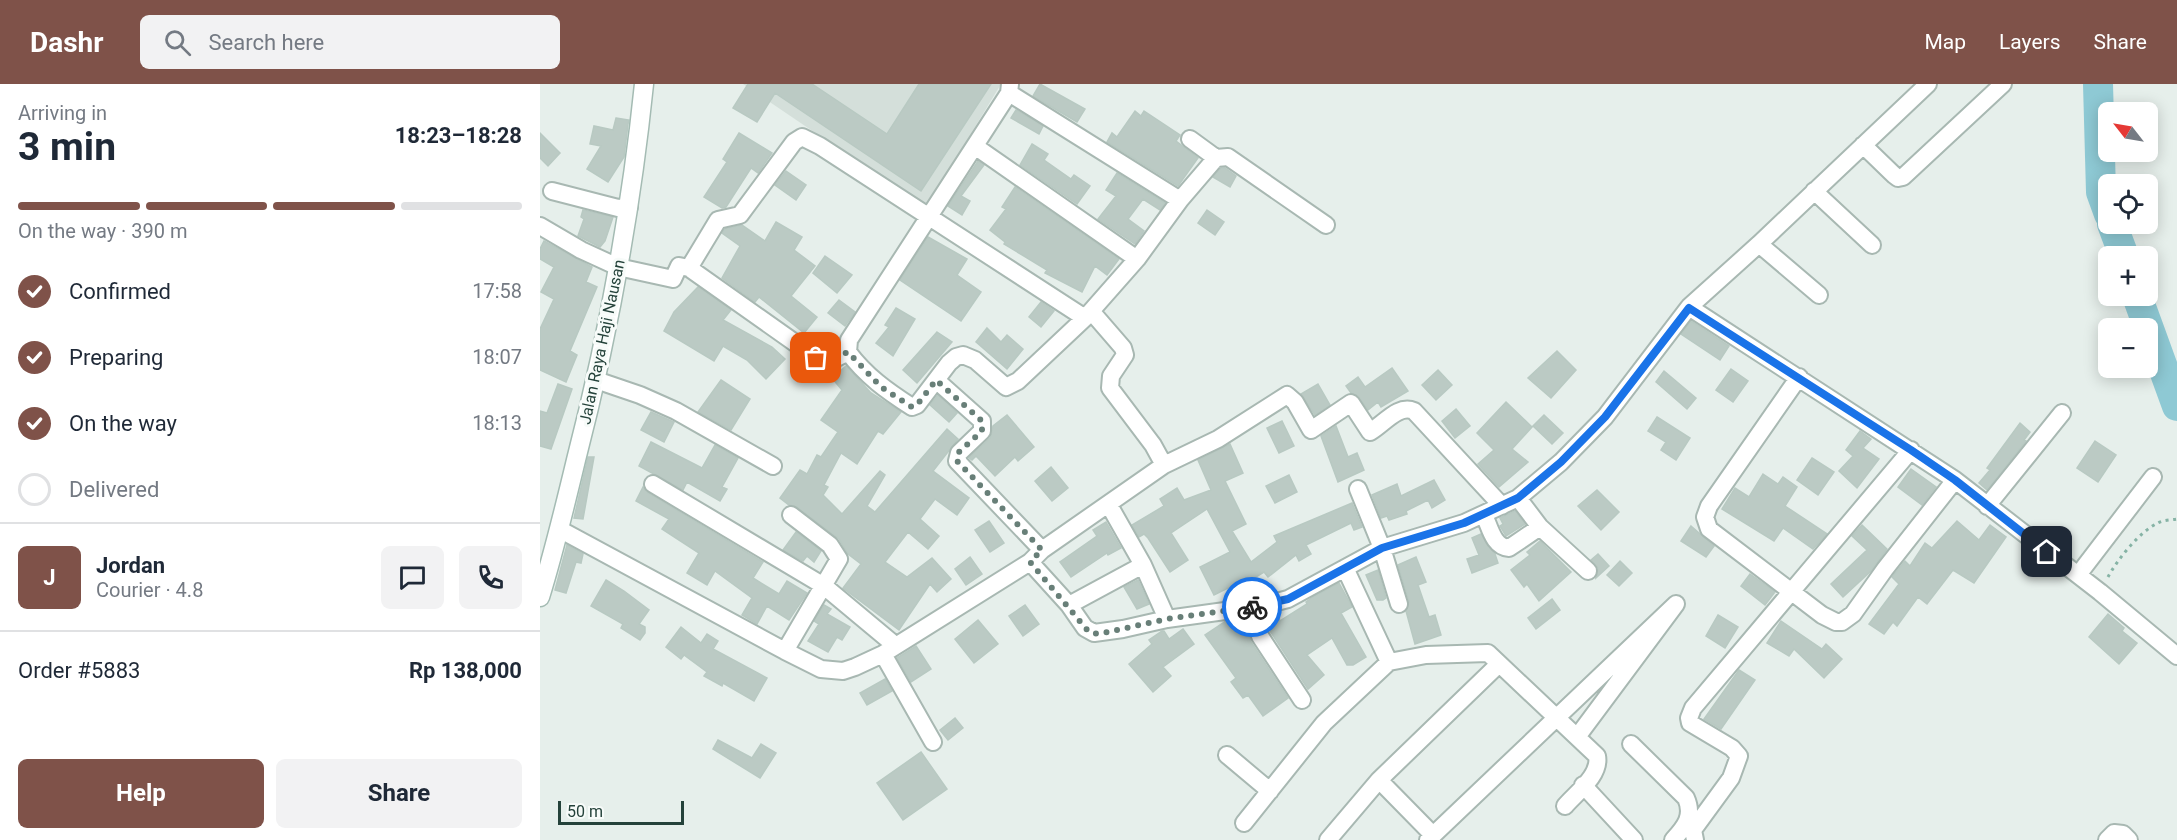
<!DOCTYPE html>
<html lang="en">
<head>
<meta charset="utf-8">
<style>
  body { margin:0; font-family:Roboto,sans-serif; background:#f2f2f3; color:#1f2937; height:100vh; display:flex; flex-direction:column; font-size:22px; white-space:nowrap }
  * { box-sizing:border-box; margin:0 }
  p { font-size:20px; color:#747a83 }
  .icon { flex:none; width:33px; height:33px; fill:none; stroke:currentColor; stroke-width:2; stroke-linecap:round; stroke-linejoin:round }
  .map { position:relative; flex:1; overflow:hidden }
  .details { display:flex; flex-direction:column; background:#fff; width:540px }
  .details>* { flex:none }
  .needle { width:39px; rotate:301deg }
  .tools { position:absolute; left:1558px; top:18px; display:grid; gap:12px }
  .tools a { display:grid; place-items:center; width:60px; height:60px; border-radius:9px; background:#fff; box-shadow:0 3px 15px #0003; font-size:30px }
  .scale { position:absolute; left:18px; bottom:15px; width:126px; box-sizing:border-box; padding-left:6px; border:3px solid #24423a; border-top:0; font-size:16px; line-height:21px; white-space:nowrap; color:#24423a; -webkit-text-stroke:4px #f7fbf9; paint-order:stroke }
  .pin { position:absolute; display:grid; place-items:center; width:51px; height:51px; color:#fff; margin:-26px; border-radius:12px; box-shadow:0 3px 9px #0006 }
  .courier { position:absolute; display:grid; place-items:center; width:60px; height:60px; margin:-30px; border:4px solid #1a73e8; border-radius:50%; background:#fff; color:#222; box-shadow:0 2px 8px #0007 }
  .summary em { font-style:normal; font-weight:700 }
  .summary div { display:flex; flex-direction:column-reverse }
  .summary { display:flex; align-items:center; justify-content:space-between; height:102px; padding:0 18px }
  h1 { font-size:39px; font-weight:700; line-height:45px }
  .bar { display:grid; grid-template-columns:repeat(4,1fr); gap:9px 6px; align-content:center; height:72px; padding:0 18px }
  .bar i { height:8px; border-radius:4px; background:#e0e1e3 }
  .bar .on { background:#7f5249 }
  .bar p { grid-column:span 4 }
  .line { display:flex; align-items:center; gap:15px; padding:0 18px; border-top:2px solid #e0e1e3 }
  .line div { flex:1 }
  .round { display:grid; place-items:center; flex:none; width:63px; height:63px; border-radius:9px; background:#f2f2f3 }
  ol { padding:0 18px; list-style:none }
  li { display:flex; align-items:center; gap:18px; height:66px }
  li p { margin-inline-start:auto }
  li .icon { padding:6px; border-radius:50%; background:#7f5249; color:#fff; stroke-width:4 }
  li:last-child { color:#747a83 }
  li i { width:33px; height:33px; border:3px solid #e0e1e3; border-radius:50% }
  .action { display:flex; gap:12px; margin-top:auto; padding:12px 18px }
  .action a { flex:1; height:69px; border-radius:9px; background:#7f5249; color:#fff; font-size:24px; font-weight:700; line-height:69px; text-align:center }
  .action a+a { background:#f2f2f3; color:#1f2937 }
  header { display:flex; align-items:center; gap:36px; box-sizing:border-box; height:84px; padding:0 30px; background:#7f5249; color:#fff }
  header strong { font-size:28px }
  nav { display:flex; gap:33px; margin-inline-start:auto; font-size:21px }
  .search { width:420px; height:54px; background:#f2f2f3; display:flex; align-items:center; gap:15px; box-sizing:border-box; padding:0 21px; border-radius:9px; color:#747a83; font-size:22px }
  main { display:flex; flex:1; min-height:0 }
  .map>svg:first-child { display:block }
</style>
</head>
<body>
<header>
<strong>Dashr</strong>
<div class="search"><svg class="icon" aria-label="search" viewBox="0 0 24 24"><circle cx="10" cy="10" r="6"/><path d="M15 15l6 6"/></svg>Search here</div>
<nav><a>Map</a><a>Layers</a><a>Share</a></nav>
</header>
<main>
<section class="details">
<div class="summary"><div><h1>3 min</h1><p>Arriving in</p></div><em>18:23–18:28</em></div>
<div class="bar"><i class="on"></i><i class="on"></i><i class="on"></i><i></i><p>On the way · 390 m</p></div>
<ol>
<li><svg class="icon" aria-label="check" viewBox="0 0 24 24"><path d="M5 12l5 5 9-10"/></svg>Confirmed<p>17:58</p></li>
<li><svg class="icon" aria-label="check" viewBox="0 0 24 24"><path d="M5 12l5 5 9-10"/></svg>Preparing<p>18:07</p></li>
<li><svg class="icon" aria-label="check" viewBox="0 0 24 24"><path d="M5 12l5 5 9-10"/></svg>On the way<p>18:13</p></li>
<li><i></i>Delivered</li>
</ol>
<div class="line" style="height:108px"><b class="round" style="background:#7f5249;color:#fff">J</b><div><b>Jordan</b><p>Courier · 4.8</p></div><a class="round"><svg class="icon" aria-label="chat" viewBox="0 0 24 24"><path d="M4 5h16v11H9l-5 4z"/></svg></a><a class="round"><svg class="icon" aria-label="phone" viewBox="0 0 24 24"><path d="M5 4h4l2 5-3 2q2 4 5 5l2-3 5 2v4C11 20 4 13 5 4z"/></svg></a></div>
<div class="line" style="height:78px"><div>Order #5883</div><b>Rp 138,000</b></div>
<div class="action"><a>Help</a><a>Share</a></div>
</section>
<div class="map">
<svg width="1637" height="756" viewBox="0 0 1637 756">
  <rect width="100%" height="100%" fill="#e6efeb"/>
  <path fill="#d4dfda" d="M203,0h258l-75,124z"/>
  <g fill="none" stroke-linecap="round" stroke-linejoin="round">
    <path stroke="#8ec9d4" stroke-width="30" d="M1558,0l3,108 8,22
      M1572,140l12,32
      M1597,212l40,110"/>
  </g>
  <path fill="#bbcac4" stroke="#b8c9c2" stroke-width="1.5" d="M208,0h64l75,50 32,-50h72l-70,107 -146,-98 -18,29 -24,-14z
    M500,0l45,25 -8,13 -44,-26z
    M476,26l27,16 -4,8 -28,-16z
    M595,27l6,5 3,-5 36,24 -4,6 22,17 -20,28 -71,-44 5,-9 5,4z
    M76,34l13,2 -1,4 -4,33 -16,25 -21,-13 14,-23 -11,-2 4,-18 19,4z
    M0,49l20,20 -12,13 -8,-8z
    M199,49l33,20 -14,20 -7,-5 -25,39 -4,1 -18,-11 23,-35 -4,-3z
    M492,60l16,10 -4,6 27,19 3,-4 16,11 -13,18 -57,-39z
    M438,77l6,4 -23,31 9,5 -8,14 -14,-9z
    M681,84h4l11,8 -6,11 -17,-10z
    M246,87l20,14 -10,15 -21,-15z
    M577,89l48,30 -5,7 -17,-11 -15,20 16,12 -9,13 -37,-25 18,-23 -10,-6z
    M475,103l104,72 -12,16 -12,-9 -13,26 -37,-19 2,-3 -43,-26 1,-2 -15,-12 16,-21 -4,-2z
    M43,126l30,7 -8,24 -5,6 -22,-11 6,-17 -3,-2z
    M667,126l17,12 -9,13 -17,-12z
    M236,138l26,15 -8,13 21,16 -24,30 26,21 -13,16 -45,-36 -4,5 -33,-24 18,-32 -18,-13 3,-4 17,-4 23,16z
    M388,153l39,22 -10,16 24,17 -20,29 -61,-41z
    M4,157l48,26 -6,15 11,5 -27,64 7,4 -11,27 -26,-12v-41l14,-30 -13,-7 13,-25 -14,-8v-10z
    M285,172l27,19 -15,18 -24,-20z
    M158,203l33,23 -8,10 49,27 13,12 -19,20 -19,-19 -24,-14 -9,15 -50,-30 10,-19z
    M299,216l16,12 -10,14 -17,-13z
    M501,218l13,9 -13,16 -12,-10z
    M356,224l19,11 -22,37 -17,-13 13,-16 -4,-2z
    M1151,237l38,25 -9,14 -39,-26z
    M447,244l14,14 6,-7 16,14 -16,20 -31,-27z
    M397,248l15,10 -35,41 -14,-13z
    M1017,267l19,19 -25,28 -23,-20z
    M306,282l25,27 30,19 -18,22 -5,-3 -21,33 -16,-11 -17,32 4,2 -5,8 19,19 38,-43 5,4 -18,31 8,6 72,-83 11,10 -25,32 36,27 -12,17 -22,-16 -15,20 19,17 -11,13 -20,-17 -23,30 22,15 25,-19 19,21 -14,13 -7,-8 -31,46 -56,-42 18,-24 -13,-10 -9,-15 -42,-32 -8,-2 -9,-7 20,-28 7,4 10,-19 4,2 17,-25 -17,-12 21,-30 -10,-12z
    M852,284l16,23 -27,16 -3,-5 -10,8 -9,-13 -8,-4 -5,-7 12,-9 7,10z
    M1191,285l17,12 -15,21 -17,-12z
    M898,286l14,15 -16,15 -14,-15z
    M1124,287l32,27 -9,11 -31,-27z
    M181,296l29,19 -19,31 -33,-18z
    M18,300l14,5 -21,60 -11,-3v-35l7,2z
    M778,300l12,21 -15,10 -14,-21z
    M398,311l19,18 -8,9 -19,-17z
    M966,318l26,25 -20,22 16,13 -29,25 -21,-23 16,-14 -17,-17z
    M916,325l14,17 -15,12 -13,-17z
    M111,328l23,10 -10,20 -23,-12z
    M467,331l27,32 -16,14 -3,-4 -20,19 -19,-20 -4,4 -3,-2 21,-20 3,-12z
    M1004,331l19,18 -11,11 -19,-18z
    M1117,333l33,21 -14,22 -15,-10 5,-8 -18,-11z
    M742,337l12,25 -15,7 -12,-25z
    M1480,339l10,9 -6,8 2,1 -39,49 -8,-7 11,-13 -3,-2z
    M796,342l12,31 9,-4 7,17 -26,12 -17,-46z
    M1320,347l11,8 -8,9 16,11 -22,29 -18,-17 14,-15 -7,-6z
    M1555,357l21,14 -18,27 -21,-14z
    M111,358l51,26 13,-23 23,13 -16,29 5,2 -7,12 -33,-19 -4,8 -44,-24z
    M690,360l13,29 -18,8 21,43 -14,7 19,31 26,-20 -3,-6 78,-33 10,24 -8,3 -3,-7 -45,22 5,9 -12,7 -3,-6 -28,22 -4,-5 -18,11 -2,-3 -30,15 -14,-28 30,-15 -23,-43 -36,24 17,27 -18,12 -22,-34 -4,-4 -5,3 -7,-12 32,-19 -4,-7 17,-11 7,12 27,-10 -13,-30z
    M48,373h6l-11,62 -9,-1z
    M1272,374l22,14 -16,23 -21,-15z
    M511,383l17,21 -16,13 -17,-20z
    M1371,385l25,18 -14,18 -24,-18z
    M1223,390l15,10 5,-7 14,10 -12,19 42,28 -14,15 -30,-21 -9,13 -52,-32 13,-21 14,9z
    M749,391l8,17 -22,11 -9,-17z
    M894,396l11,20 -13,8 -4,-8 -22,11 1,3 -18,6 -2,-4 -6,2 -9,-23 25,-11 4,12z
    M103,403l5,6 115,69 -10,16 26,16 8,-13 20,12 -18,27 -22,-14 -10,18 -15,-9 10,-17 -37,-27 -8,14 -20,-12 12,-20 -37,-24 7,-10 -33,-18z
    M1057,406l22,22 -18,18 -23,-24z
    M975,427l10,13 -19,12 -6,-10 3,-2 -3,-6z
    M449,437l15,22 -14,9 -15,-22z
    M1417,437l22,19 11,-15 16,12 -32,46 -21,-13 -26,34 -9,-7 -21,29 -4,-4 -9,12 -15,-10 30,-40 -7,-7 13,-16 5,5 15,-23 7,5z
    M566,438l15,26 -13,7 -1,-2 -36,24 -11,-15 37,-26 -4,-6z
    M1322,441l25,24 -16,22 -28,26 -12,-13 36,-34 -15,-14z
    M1151,442l23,20 -8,11 -25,-16z
    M256,448l25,19 -7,11 -7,-6 -4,5 -20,-11z
    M941,450l14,20 3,9 -26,10 -5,-14 12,-4 -7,-17z
    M1000,457l31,31 -32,29 -12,-17 -3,3 -13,-17 19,-15 -3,-3z
    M27,461l16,9 -2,9 -5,-1 -10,31 -11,-3z
    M1058,470l11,12 -13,12 2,-10 -7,-8z
    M430,473l12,17 -16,11 -11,-16z
    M876,473l10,25 -8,3 11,32 6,-2 6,20 -26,9 -9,-33 3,-10 -11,-36z
    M1080,477l12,12 -13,13 -12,-11z
    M838,486l8,28 -3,2h-6l-11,-25z
    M1210,490l25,18 -10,13 -24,-19z
    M66,496l18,11 25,19 -10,14 6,3v6l-5,7 -19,-12 2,-4 -32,-18z
    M598,496l11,24 -12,5 -13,-22z
    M799,499l13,24 -11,6 25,44 -13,8h-6l-15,-27 -25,17 17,20 -16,14 -38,-58 -5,-14 11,-4 4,8 27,-17 -1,-2 7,-5z
    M1012,515l8,11 -24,19 -8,-11z
    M284,521l7,4 -4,5 23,13 -8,13 -5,-3 -9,15 -20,-11 11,-17 -5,-3z
    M485,521l14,19 -16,12 -14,-20z
    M1568,530l16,14 -2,3 15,12 -18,21 -30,-27z
    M1178,531l20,12 -13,21 -19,-12z
    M704,535l7,23 37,56 -25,18 -15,-21 -5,3 -12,-16 5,-4 -31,-43 21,-14z
    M438,536l20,24 -24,19 -19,-24z
    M1241,537l41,28 4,-5 16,15 -18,19 -30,-29 -5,7 -22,-13z
    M141,543l20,16 6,-9 11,7 -5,8 54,29 -13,23 -31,-18 -1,3 -18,-10 3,-4 -23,-17 -3,4 -15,-12z
    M643,545l11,15 -31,23 8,9 -18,16 -24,-28 23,-20 -3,-4 13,-9h2l5,8z
    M376,562l15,23 -20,13 -14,-24z
    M1199,586l16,10 -34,49 -17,-10z
    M345,595l7,12 -25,14 -7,-12z
    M415,634l8,10 -15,12 -8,-10z
    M178,656l34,18 9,-14 15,9 -16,25 -47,-29z
    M381,668l26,37 -44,31 -26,-37z"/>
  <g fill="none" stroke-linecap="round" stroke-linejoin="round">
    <g stroke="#a8b8b2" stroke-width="20">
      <path id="street" d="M470,0l-1,9 -160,247 -1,12c18,24 39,39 64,55l5,-2 32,-42 7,-6 7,-2 12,5 31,27 12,-6 67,-63 52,-59 43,-59 36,-42 12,-1 98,68
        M469,9l171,107
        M650,55l26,19
        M1323,61l31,30 4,3 5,-1 100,-93
        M436,63l161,112
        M12,107l66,17 11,-1
        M1274,107l58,54
        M0,142l41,24 37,17 55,12 6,-13 10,2 133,94 9,-1 17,-9
        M1219,160l60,51
        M149,184l29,-48 22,-5 54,-73 8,-5 18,9 265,172
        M1149,223l70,-63 169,-160
        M1259,293l-90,129 -4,11 4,12 113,86 14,7h6l11,-8 32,-45 70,-89
        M56,296l44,15 36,16 97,55
        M396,296l46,41v10l-23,22 -2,8 85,89
        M624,381l54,-26 69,-44 8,7 16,28 40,-27 19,29c14,-8 28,-28 44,-21l88,95
        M113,400l171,102 72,60
        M818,405l24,59 17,56
        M978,414l22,29 48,44
        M1447,422l75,-93
        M944,431c6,12 9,32 25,33l31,-21
        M19,445l226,122 36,18 22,2 12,-4 28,-13 147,-92 39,43 16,23 9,5 29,-4 44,-10 94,-13 27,-7 94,-51 82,-25 54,-25 43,-36 44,-45 84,-110 266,173 145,112 77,64
        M490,478l12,-12 122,-85 -11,-20 -43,-57 1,-12 14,-21 -2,-7 -32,-37
        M603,481l24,54
        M805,484l44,94 37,-7 62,-2 109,103c4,19 -21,37 -32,50
        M1538,491l75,-98
        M529,521l74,-40 -34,-60
        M711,523l9,29 42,64
        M245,567l54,-92 -9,-14 -39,-30
        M343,570l50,88
        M1091,660l55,54c8,18 -1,29 -13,42
        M687,671l43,36
        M839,696l54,55
        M1043,701l51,55
        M704,739l80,-100 65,-61
        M788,756l51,-60 120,-116
        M888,756l248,-236 -99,133
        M1155,756l-2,-10 38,-52 8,-22 -7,-8 -42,-25 -1,-5 4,-10 218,-258
        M1567,756l7,-7 9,1 6,6"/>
    </g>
    <g stroke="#a4bbb3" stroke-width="21">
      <path id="secondary" d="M0,513c14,-45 25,-91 36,-137 32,-124 55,-249 68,-376"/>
    </g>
    <path stroke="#86b3a5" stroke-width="3" stroke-dasharray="3 4.5" stroke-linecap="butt" d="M1568,493c9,-17 32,-46 50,-54 5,-3 13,-3 19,-4"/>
    <use href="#street" stroke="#fff" stroke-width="16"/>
    <use href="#secondary" stroke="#fff" stroke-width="18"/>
  </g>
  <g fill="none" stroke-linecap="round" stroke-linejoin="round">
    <path stroke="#687f78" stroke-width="6" stroke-dasharray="0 10.8" d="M276,274l10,4 22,-10 33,35 31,20 5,-2 19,-25 46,41v10l-24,22 -1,8 85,89 -12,12 59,70 10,2 68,-15 85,-12"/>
    <path stroke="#1a73e8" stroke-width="8" d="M712,523l36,-8 94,-51 82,-25 54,-25 43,-36 44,-45 84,-109 222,142 44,30 92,72"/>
  </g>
  <g text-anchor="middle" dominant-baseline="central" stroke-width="6" stroke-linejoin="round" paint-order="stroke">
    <g font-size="16" fill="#24423a" stroke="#f7fbf9">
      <text transform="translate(62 258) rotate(-78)">Jalan Raya Haji Nausan</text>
    </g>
  </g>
</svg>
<div class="tools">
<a><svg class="needle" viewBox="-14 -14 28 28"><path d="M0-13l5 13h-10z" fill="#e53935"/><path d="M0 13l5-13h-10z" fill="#747a83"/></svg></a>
<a><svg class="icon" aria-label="locate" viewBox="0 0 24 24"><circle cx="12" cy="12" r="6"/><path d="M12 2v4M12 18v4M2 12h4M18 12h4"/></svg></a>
<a>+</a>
<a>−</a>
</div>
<div class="scale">50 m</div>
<div class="pin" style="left:276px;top:274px;background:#ea580c"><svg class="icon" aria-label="bag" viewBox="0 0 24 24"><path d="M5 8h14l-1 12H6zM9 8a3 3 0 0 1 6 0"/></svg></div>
<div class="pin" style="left:1507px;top:468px;background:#1f2937"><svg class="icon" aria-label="home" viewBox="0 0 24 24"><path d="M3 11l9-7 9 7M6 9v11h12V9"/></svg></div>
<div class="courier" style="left:712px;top:523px"><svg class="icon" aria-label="bike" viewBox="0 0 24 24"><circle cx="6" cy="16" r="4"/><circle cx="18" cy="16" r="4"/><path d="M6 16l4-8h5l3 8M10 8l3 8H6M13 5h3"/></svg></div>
</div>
</main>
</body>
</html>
